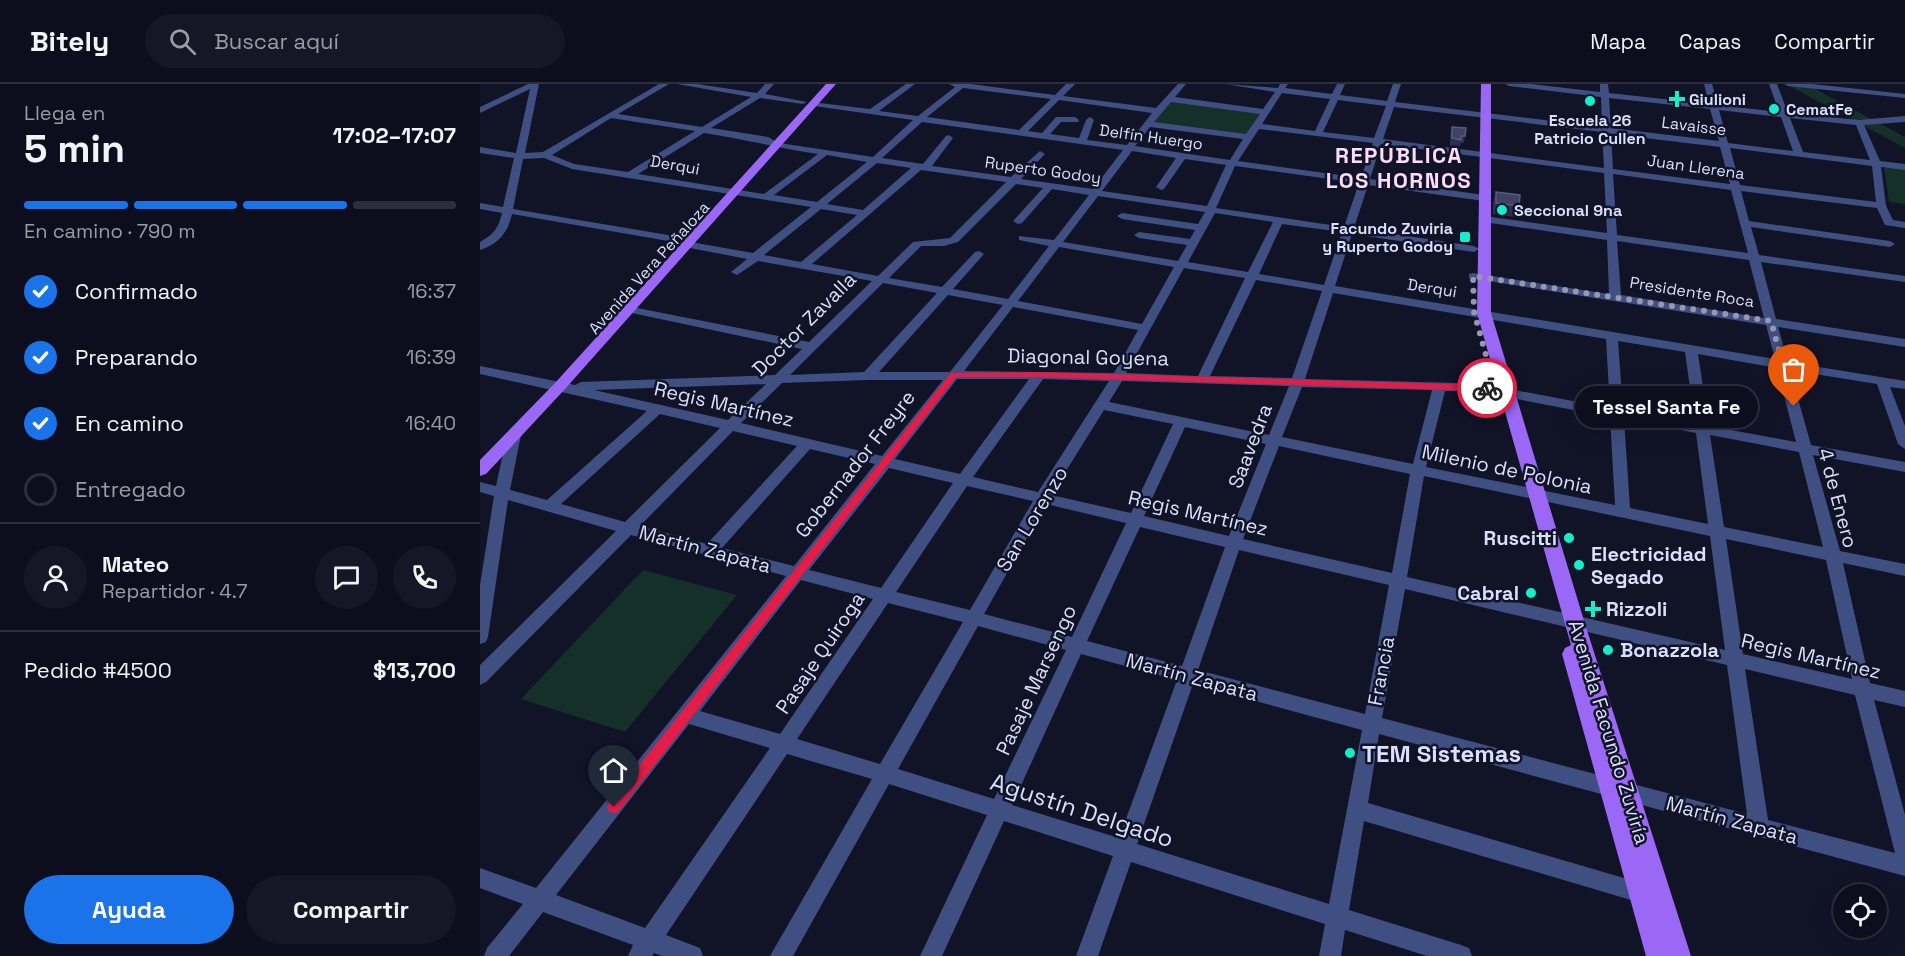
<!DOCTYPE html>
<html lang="es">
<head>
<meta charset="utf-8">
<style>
  body { margin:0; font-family:"Space Grotesk",sans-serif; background:#161726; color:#f1f3f6; height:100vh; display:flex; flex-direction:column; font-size:22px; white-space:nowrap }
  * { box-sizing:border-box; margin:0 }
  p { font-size:20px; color:#9a9ca4 }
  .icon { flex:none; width:33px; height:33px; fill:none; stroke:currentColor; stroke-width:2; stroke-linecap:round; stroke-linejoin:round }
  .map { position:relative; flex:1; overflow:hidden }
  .panel { display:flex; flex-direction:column; background:#0d0e1d; width:480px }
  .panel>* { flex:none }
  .fabs { position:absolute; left:1353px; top:800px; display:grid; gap:12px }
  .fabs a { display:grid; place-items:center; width:54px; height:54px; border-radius:50%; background:#0d0e1d; box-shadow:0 6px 24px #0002,0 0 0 2px #2d2e3b; font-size:30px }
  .pin { position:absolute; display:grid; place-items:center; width:51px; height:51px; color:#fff; margin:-62px -26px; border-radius:50% 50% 50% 0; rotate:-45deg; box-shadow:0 0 6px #0007 }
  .pin .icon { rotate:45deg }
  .courier { position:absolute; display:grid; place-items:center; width:60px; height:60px; margin:-30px; border:4px solid #e11d48; border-radius:50%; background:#fff; color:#222; box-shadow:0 2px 8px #0007 }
  .bubble { position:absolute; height:42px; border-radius:21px; background:#0d0e1d; box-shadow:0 6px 24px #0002,0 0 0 2px #2d2e3b; font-size:20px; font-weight:700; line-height:42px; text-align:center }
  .overview em { font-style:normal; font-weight:700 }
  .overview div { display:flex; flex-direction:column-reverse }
  .overview { display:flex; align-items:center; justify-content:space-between; height:102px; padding:0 24px }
  h1 { font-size:39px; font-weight:700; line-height:45px }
  .bar { display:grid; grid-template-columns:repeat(4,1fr); gap:9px 6px; align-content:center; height:72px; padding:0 24px }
  .bar i { height:8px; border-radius:4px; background:#2d2e3b }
  .bar .current { background:#1a73e8 }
  .bar p { grid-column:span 4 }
  .line { display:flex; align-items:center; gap:15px; padding:0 24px; border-top:2px solid #2d2e3b }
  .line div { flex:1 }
  .round { display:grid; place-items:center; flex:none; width:63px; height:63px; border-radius:32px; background:#161726 }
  ol { padding:0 24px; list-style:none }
  li { display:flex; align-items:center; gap:18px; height:66px }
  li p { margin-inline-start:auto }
  li .icon { padding:6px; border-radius:50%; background:#1a73e8; color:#fff; stroke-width:4 }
  li:last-child { color:#9a9ca4 }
  li i { width:33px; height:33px; border:3px solid #2d2e3b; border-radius:50% }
  .button { display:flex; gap:12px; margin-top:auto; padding:12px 24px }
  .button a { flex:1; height:69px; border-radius:36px; background:#1a73e8; color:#fff; font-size:24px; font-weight:700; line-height:69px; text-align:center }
  .button a+a { background:#161726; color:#f1f3f6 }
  header { display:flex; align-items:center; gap:36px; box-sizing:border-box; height:84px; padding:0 30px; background:#0d0e1d; border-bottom:2px solid #2d2e3b }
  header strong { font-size:28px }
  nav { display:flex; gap:33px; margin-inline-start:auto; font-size:21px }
  .search { width:420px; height:54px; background:#161726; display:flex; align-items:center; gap:15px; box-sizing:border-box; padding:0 21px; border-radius:33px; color:#9a9ca4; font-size:22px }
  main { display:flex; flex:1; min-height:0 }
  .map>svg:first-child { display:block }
</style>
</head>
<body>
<header>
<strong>Bitely</strong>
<div class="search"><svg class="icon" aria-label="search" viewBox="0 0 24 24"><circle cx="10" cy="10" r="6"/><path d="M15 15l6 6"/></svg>Buscar aquí</div>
<nav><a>Mapa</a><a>Capas</a><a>Compartir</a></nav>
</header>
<main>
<section class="panel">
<div class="overview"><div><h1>5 min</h1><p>Llega en</p></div><em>17:02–17:07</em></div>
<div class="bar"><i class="current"></i><i class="current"></i><i class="current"></i><i></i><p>En camino · 790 m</p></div>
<ol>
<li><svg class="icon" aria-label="check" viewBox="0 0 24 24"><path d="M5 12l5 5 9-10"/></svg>Confirmado<p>16:37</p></li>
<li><svg class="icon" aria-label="check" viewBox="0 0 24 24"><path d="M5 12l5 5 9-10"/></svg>Preparando<p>16:39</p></li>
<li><svg class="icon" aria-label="check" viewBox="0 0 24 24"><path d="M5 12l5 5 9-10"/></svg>En camino<p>16:40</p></li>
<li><i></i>Entregado</li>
</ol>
<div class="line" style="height:108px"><a class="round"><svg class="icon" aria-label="person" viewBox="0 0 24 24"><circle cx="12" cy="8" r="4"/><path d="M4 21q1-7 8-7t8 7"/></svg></a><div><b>Mateo</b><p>Repartidor · 4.7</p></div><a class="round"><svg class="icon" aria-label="chat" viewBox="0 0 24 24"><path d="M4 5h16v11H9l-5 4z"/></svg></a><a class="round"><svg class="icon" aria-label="phone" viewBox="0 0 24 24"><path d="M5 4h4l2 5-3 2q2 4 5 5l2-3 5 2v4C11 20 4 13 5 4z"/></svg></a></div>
<div class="line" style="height:78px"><div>Pedido #4500</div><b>$13,700</b></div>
<div class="button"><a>Ayuda</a><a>Compartir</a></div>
</section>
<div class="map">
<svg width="1425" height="872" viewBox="0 0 1425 872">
  <rect width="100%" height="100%" fill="#111327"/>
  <path fill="#153028" d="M1306,0h20l99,53v11z
    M688,17l93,12 -13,22 -96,-13z
    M1413,83l12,2v35l-16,-2 -5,-34z
    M163,486l94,25 -112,137 -104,-33z"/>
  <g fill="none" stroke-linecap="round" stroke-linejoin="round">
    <path fill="#404f82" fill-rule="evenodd" d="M48,0h11l-14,69 18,-1 116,-68h10l-51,30 84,13 49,-30 -74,-13h20l60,9 8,-9h9l-9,10 42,8 -4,2 -43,-6 -49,30 57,9 11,6 94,14 40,-37 -99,-14 -4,-2 1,-2 59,7 36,-25h9l-36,27 39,5 37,-29 -6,-3h22l84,11 11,-11h9l-12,12 93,12 22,-24h8l-11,13 88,12 12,-17 -50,-8 53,4 2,-4h8l-3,4 47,6 5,-10h8l-5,11 47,6 6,-17h8l-6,18 207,25 -1,-30 -92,-11 -4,-2h26l69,8v-8h8l1,9 100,11 -5,-20h8l6,21 61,7 -10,-28h8l11,29 71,7 46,-4v6l-41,3 16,36 25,3v6l-24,-3 5,39 7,14 12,2v6l-20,-3 -8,-17 -136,-17 8,30 141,20 5,3 -5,3 -139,-20 8,28 146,21v6l-144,-20 15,57 129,20v8l-127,-20 10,35 117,19v8l-15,-2 15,39v23l-7,-5 -21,-60 -87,-14 21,75 94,17v10l-92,-17 27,96 65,13v12l-62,-13 27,120 35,8v16l-31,-7 31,115v61l-526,-142 -11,69 273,80 7,3 3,7 -3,7 -7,3 -277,-82 -15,89 112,35 8,3 3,8h-45l-82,-26 -4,26h-22l6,-32 -194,-62 -33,94h-22l37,-100 -109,-35 -62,135h-22l67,-141 -98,-31 -96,172h-23l102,-177 -85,-25 -121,181 34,13 3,8h-41l-8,-3 -2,3h-24l5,-11 -90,-33 -34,44h-25l3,-8 36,-44 -43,-16v-20l56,20 250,-312 -155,-41 -145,147 -6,3v-20l136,-134 -108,-31 -20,137 -2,5 -6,2v-59l14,-89 -14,-4v-10l16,4 11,-51 7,-5 7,5 -11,55 37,10 100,-89 -167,-37v-8l95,19 6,-3 194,-7 27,-26 -175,-37 -6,-3 6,-3 182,36 63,-61 -114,-20 -21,14 -6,-3 16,-13 -62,-12 -5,-3 5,-3 68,12 58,-46 -239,-38 -28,-11 -21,1 -10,50 161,27 5,3 -5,3 -162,-28c-4,19 -14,30 -32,36v-8c14,-8 18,-13 22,-29l-22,-4v-6l23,4 11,-49 -34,-5v-6l36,6 14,-64 -50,24v-6zM483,4l88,11 -32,31 -92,-13zM802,9l48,6 -15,32 -53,-7zM1129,14l101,11 9,32 -108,-13zM579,16l93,13 -25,32 -40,-5 7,-20 -4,-3 -4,3 -7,18 -29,-4 11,-12h17l1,-2 -4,-3h-19l-14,16 -14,-2zM858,16l48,6 -12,32 -51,-6zM691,18l89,12 -14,20 -92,-12zM914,23l208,25 2,36 -221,-29zM1239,26l62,7 12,34 -65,-8zM131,34l84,13 -67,41 -54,-8 -22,-9zM1310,34l66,7 14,35 -67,-8zM442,38l201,28 -30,39 -72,-10 22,-23 2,-2 -5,-3 -29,26 -79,-11 21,-28 -4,-3 -3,1 -23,28 -41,-6zM670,43l93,12 -13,21 -95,-14zM779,45l114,14 -12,35 -123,-17zM224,49c39,6 75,15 114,21l-54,40 -126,-20zM1131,50l109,13 10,37 -117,-15zM901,60l223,29 3,60 -123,-17 -5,3 5,3 123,18 2,54 -136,-21 -4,1v4l297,47 9,34 -440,-73 17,-52 122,18 5,-3 -5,-3 -120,-18 14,-43 116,16 5,-3 -5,-3 -114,-16zM1250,64l142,18 4,36 -136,-17zM652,67l44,7 -20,29 5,3 3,-1 21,-30 41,6 -19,41 -105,-15zM347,71l40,7 -50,40 -43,-7zM397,79l34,5 -48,42 -36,-6zM755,82l124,17 -15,44 -128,-19zM441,86l85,12 -56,56 -37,4 -35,34 -66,-12zM1133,90l118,16 17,63 -131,-18zM536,100l27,4 -30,33 5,3 4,-1 30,-34 37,6 -35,45 -35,-4v4l30,6 -41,53 -55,-10 31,-35 -5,-3 -4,1 -33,35 -53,-9 32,-32h23l14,-4zM618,112l107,16 -7,12 -76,-11 -5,3 5,3 73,11 -5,9 -51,-7 -5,3 5,3 48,7 -9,16 -115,-19zM341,125l36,6 -56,47 -37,-7zM735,129l58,9 -25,50 -60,-10zM802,140l60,8 -18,53 -65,-11zM1137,157l132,19 15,58 -143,-23zM579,163l115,20 -32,57 -124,-23zM704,184l61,10 -47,98 -72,-3zM776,196l66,11 -30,87 -82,-2zM403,199l54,10 -73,79 -74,3zM853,209l273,46 4,69 -101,-19 -14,-5 -190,-5zM468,211l55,10 -53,67h-71zM533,223l125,23 -24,43 -150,-2zM1138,257l67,11 10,71 -72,-13zM1218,270l79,14 19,74 -87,-16zM477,295h72l-69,95 -65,-15zM563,295l66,2 -71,111 -65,-15zM388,296h75l-61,76 -141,-33 41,-40zM642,297l167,5 -20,49 -160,-33zM286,300l-38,36 -134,-30zM822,303l130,3 -19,74 -131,-27zM965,307l48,1 13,5 104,20 5,88 -189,-38zM624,326l69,14 -42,89 -80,-18zM180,330l60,14 -95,94 -64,-18zM1144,335l72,14 12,91 -78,-16zM705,343l81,17 -37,92 -85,-20zM253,347l64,15 -90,98 -67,-18zM1230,351l89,17 24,95 -99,-20zM799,362l131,28 -18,99 -149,-34zM330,365l65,15 -81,102 -72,-18zM409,384l64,15 -72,105 -72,-18zM944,392l286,60 15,114 -318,-73zM487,402l66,15 -63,109 -74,-18zM566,420l80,19 -54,114 -88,-23zM660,443l85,20 -43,119 -95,-25zM1246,455l100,21 26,119 -109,-25zM759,466l150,35 -24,129 -167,-44zM321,496l72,19 -93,135 -80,-23zM925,505l322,76 20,149 -365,-96zM408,519l75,19 -83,142 -83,-25zM498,542l88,24 -72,149 -96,-30zM601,570l96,26 -58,158 -107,-33zM1265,585l110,26 40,158 -127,-33zM713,600l169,46 -33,174 -192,-60zM209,640l81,24 -125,180 -89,-33z
      M1304,0h28l93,10v4l-117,-12z"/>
    <path fill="#9b68f5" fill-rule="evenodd" d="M346,0h10l-271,305 -79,85 -6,2v-16l75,-77z
      M1001,0h10v229l94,311 106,332h-45l-84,-302 3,-6 6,-3 -94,-332z"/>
  </g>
  <path fill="#2c2e53" d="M972,43l13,9 -1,7h-3l-1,4 -10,-1v-12z
    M1016,108l23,14 -4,11 -22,-3v-11z"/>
  <path fill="#3f4165" stroke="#575a7d" stroke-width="1.5" d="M972,43l14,1 -1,8h-4v4l-9,-2z
    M1016,108l24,3 -1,11 -23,-3z"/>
  <path fill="#e11d48" d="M559,288l448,13 4,3 -4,3 -448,-14h-83l-338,435 -4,1 -5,-1 -2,-5 2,-4 342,-430z"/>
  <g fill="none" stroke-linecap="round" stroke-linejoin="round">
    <path stroke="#9498b1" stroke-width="6" stroke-dasharray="0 10.8" d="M1007,304h8l-21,-76 -1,-36 298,45 23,85"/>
  </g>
  <g fill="#13efca" stroke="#111327" stroke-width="2">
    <path d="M1194 6h6v6h6v6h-6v6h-6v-6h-6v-6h6z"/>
    <circle cx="1110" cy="17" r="6"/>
    <circle cx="1294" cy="25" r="6"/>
    <circle cx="1022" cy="126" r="6"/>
    <rect x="979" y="147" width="12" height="12" rx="3"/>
    <circle cx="1089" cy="454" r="6"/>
    <circle cx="1099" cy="481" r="6"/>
    <circle cx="1051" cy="509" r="6"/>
    <path d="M1110 516h6v6h6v6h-6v6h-6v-6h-6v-6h6z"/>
    <circle cx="1128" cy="566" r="6"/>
    <circle cx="870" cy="669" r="6"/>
  </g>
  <g text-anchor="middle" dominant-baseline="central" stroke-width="5" stroke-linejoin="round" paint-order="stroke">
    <g font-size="16" font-weight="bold" fill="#dadffc" stroke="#111327" text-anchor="start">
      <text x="1209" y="15">Giulioni</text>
      <text x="1306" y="25">CematFe</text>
      <text x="1110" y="36" text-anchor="middle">Escuela 26<tspan x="1110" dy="18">Patricio Cullen</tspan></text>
      <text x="1034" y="126">Seccional 9na</text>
      <text x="973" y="144" text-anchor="end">Facundo Zuviria<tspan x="973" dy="18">y Ruperto Godoy</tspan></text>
    </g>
    <g font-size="16" fill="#dadffc" stroke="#111327">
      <text transform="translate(1214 42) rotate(7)">Lavaisse</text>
      <text transform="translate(671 53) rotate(8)">Delfín Huergo</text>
      <text transform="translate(195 81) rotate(10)">Derqui</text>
      <text transform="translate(1216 83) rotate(8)">Juan Llerena</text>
      <text transform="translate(563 86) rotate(8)">Ruperto Godoy</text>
      <text transform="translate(169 184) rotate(-48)">Avenida Vera Peñaloza</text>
      <text transform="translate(952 204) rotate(9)">Derqui</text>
      <text transform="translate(1212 208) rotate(9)">Presidente Roca</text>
    </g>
    <g font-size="20" fill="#dadffc" stroke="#111327">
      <text transform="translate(324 240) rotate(-45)">Doctor Zavalla</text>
      <text transform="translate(608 273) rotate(1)">Diagonal Goyena</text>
      <text transform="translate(244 320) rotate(13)">Regis Martínez</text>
      <text transform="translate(770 362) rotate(-69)">Saavedra</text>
      <text transform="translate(375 380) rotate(-52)">Gobernador Freyre</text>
      <text transform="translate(1027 385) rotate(12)">Milenio de Polonia</text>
      <text transform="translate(1358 414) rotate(75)">4 de Enero</text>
      <text transform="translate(718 429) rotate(13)">Regis Martínez</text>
      <text transform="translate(552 435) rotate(-59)">San Lorenzo</text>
      <text transform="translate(225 465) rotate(15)">Martín Zapata</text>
      <text transform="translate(340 569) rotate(-56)">Pasaje Quiroga</text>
      <text transform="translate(1331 572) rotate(13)">Regis Martínez</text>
      <text transform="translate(901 587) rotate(-79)">Francia</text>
      <text transform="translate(712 593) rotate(15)">Martín Zapata</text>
      <text transform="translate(556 596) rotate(-65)">Pasaje Marsengo</text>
      <text transform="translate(1129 648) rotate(73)">Avenida Facundo Zuviría</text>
      <text transform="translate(1252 736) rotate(15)">Martín Zapata</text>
    </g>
    <g font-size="20" font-weight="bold" fill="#dadffc" stroke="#111327" text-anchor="start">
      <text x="1077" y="454" text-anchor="end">Ruscitti</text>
      <text x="1111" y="470">Electricidad<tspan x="1111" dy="23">Segado</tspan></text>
      <text x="1039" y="509" text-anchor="end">Cabral</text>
      <text x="1126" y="525">Rizzoli</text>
      <text x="1140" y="566">Bonazzola</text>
    </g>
    <g font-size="22" font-weight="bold" letter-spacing="1.5" fill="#fddcf9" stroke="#111327">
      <text x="919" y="71">REPÚBLICA<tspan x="919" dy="25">LOS HORNOS</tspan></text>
    </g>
    <g font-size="24" font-weight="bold" fill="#dadffc" stroke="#111327" text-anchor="start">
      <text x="882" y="669">TEM Sistemas</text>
    </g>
    <g font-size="24" fill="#dadffc" stroke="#111327">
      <text transform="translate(602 726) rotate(18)">Agustín Delgado</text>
    </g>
  </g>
</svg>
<div class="fabs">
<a><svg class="icon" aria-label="locate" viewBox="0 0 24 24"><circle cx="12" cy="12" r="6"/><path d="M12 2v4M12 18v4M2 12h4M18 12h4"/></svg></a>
</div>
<div class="pin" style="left:1314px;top:322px;background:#ea580c"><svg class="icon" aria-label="bag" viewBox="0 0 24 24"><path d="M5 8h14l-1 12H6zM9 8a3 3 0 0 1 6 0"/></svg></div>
<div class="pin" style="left:134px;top:723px;background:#1f2937"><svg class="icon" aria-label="home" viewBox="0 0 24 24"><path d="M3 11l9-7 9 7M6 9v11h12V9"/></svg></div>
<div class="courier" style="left:1007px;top:304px"><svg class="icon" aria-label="bike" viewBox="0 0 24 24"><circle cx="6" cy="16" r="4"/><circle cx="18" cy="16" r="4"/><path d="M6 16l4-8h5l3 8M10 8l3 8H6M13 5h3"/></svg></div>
<div class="bubble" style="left:1095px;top:302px;width:183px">Tessel Santa Fe</div>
</div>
</main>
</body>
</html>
